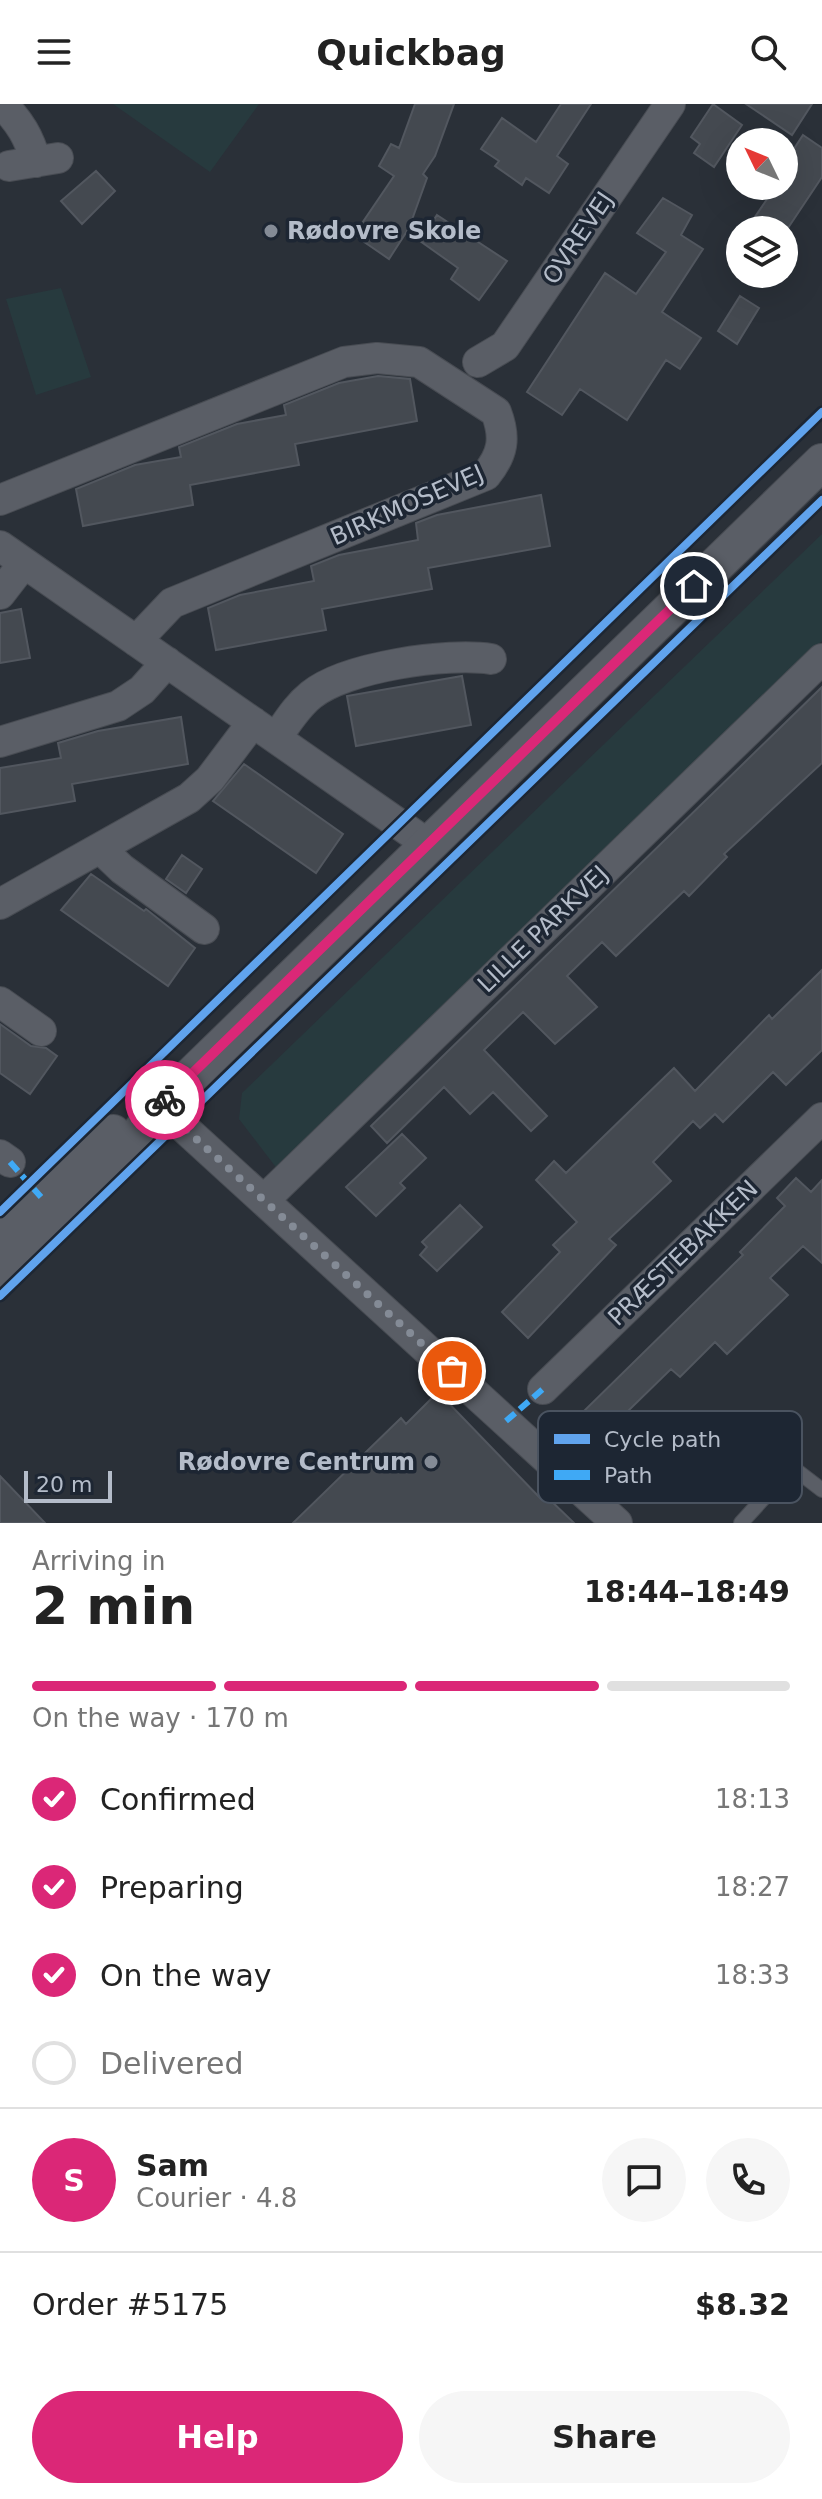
<!DOCTYPE html>
<html lang="en">
<head>
<meta charset="utf-8">
<style>
  body { margin:0; font-family:"DejaVu Sans",sans-serif; background:#f6f6f6; color:#222; height:100vh; display:flex; flex-direction:column; font-size:30px; white-space:nowrap }
  * { box-sizing:border-box; margin:0 }
  p { font-size:26px; color:#767676 }
  .icon { flex:none; width:44px; height:44px; fill:none; stroke:currentColor; stroke-width:2; stroke-linecap:round; stroke-linejoin:round }
  .map { position:relative; height:1419px; overflow:hidden }
  .side { display:flex; flex-direction:column; background:#fff; flex:1 }
  .side>* { flex:none }
  .needle { width:52px; rotate:313deg }
  .controls { position:absolute; left:726px; top:24px; display:grid; gap:16px }
  .controls a { display:grid; place-items:center; width:72px; height:72px; border-radius:50%; background:#fff; box-shadow:0 8px 32px #0002; font-size:40px }
  .scale { position:absolute; left:24px; bottom:20px; width:88px; box-sizing:border-box; padding-left:8px; border:4px solid #b4bcc9; border-top:0; font-size:22px; line-height:28px; white-space:nowrap; color:#b4bcc9; -webkit-text-stroke:6px #1d2633; paint-order:stroke }
  .pin { position:absolute; display:grid; place-items:center; width:68px; height:68px; color:#fff; margin:-34px; border:4px solid #fff; border-radius:50%; box-shadow:0 2px 8px #0007 }
  .courier { position:absolute; display:grid; place-items:center; width:80px; height:80px; margin:-40px; border:6px solid #db2777; border-radius:50%; background:#fff; color:#222; box-shadow:0 2px 10px #0007 }
  .summary em { font-style:normal; font-weight:800 }
  .summary div { display:flex; flex-direction:column-reverse }
  .summary { display:flex; align-items:center; justify-content:space-between; height:136px; padding:0 32px }
  h1 { font-size:52px; font-weight:800; line-height:60px }
  .bar { display:grid; grid-template-columns:repeat(4,1fr); gap:12px 8px; align-content:center; height:96px; padding:0 32px }
  .bar i { height:10px; border-radius:6px; background:#e0e0e0 }
  .bar .selected { background:#db2777 }
  .bar p { grid-column:span 4 }
  .line { display:flex; align-items:center; gap:20px; padding:0 32px; border-top:2px solid #e0e0e0 }
  .line div { flex:1 }
  .round { display:grid; place-items:center; flex:none; width:84px; height:84px; border-radius:42px; background:#f6f6f6 }
  ol { padding:0 32px; list-style:none }
  li { display:flex; align-items:center; gap:24px; height:88px }
  li p { margin-inline-start:auto }
  li .icon { padding:8px; border-radius:50%; background:#db2777; color:#fff; stroke-width:4 }
  li:last-child { color:#767676 }
  li i { width:44px; height:44px; border:4px solid #e0e0e0; border-radius:50% }
  .cta { display:flex; gap:16px; margin-top:auto; padding:16px 32px }
  .cta a { flex:1; height:92px; border-radius:48px; background:#db2777; color:#fff; font-size:32px; font-weight:800; line-height:92px; text-align:center }
  .cta a+a { background:#f6f6f6; color:#222 }
  header { display:flex; justify-content:space-between; align-items:center; height:104px; padding:0 32px; background:#fff; font-size:36px; font-weight:800 }
  .map>svg:first-child { display:block }
</style>
</head>
<body>
<header><svg class="icon" aria-label="menu" viewBox="0 0 24 24"><path d="M4 6h16M4 12h16M4 18h16"/></svg>Quickbag<svg class="icon" aria-label="search" viewBox="0 0 24 24"><circle cx="10" cy="10" r="6"/><path d="M15 15l6 6"/></svg></header>
<div class="map">
<svg width="822" height="1419" viewBox="0 0 822 1419">
  <rect width="100%" height="100%" fill="#2a3038"/>
  <path fill="#273a3e" d="M113,0h146l-49,68z
    M61,184l30,89 -55,18 -30,-96z
    M822,430v107l-544,529 -39,-51 3,-26z"/>
  <path fill="#444950" stroke="#52575f" stroke-width="2" d="M415,0h39l-19,52 -12,18 4,4 -18,50 -20,31 -35,-24 40,-59 -15,-10 12,-22 8,4z
    M561,0h30l-34,52 11,8 -19,29 -23,-15 -4,7 -27,-19 4,-5 -18,-12 21,-31 34,24z
    M713,0l29,21 -28,42 -20,-14 6,-9 -9,-7z
    M746,0h66l-20,31z
    M803,31l19,13v29l-38,57v-4h-38l30,-44h8v-22z
    M96,67l19,20 -33,33 -21,-23z
    M663,94l29,17 -11,20 22,14 -41,63 39,26 -21,31 -14,-9 -39,60 -47,-31 -18,26 -35,-23 78,-119 31,21 30,-42 -29,-19z
    M437,111l70,46 -28,39 -28,-21 7,-11 -38,-27z
    M740,192l19,12 -22,36 -19,-13z
    M378,272l32,3 7,42 -122,23 4,21 -109,20 3,20 -110,21 -7,-37 59,-24 46,-8 -2,-10 58,-23 49,-9 -2,-10 55,-22z
    M541,391l9,51 -122,22 4,21 -110,20 4,21 -110,20 -8,-42 32,-13 74,-14 -3,-15 28,-11 79,-15 -2,-17 21,-8z
    M21,505l9,49 -30,5v-50z
    M462,572l9,49 -115,21 -9,-50z
    M822,583v76l-98,91 3,3 -38,39 -5,-5 -68,65 -14,-14 -35,34 30,31 -42,37 -32,-32 -39,38 63,66 -16,15 -38,-39 -23,22 -26,-27 -57,56 -16,-17z
    M181,613l7,47 -116,20 3,17 -75,13v-46l61,-10 -3,-15 40,-12z
    M244,660l99,70 -27,39 -103,-72z
    M182,751l20,14 -16,24 -20,-14z
    M91,770l53,37 2,-2 49,39 -27,38 -107,-76z
    M822,866v80l-36,35 -13,-13 -50,50 -8,-8 -15,14 -7,-7 -40,41 18,19 -62,58 7,6 -88,93 -26,-26 58,-60 -7,-7 24,-23 -41,-42 18,-19 12,12 108,-105 21,23 74,-76 3,4z
    M0,920l31,22 15,2 11,8 -27,38 -30,-21z
    M402,1030l24,24 -26,25 5,5 -29,28 -30,-29z
    M796,1074l15,14 11,-12v83l-19,-17 -33,32 18,17 -61,59 -12,-12 -35,35 -9,-8 -42,41 14,15 -25,23 -34,-37 159,-156 -3,-3 45,-46 -8,-8z
    M460,1101l22,22 -45,44 -17,-16 7,-8 -5,-5z
    M438,1288l104,108 4,-4 28,27h-281l108,-105 5,6z
    M0,1372l45,47h-45z"/>
  <g fill="none" stroke-linecap="round" stroke-linejoin="round">
    <g stroke="#484c53" stroke-width="16">
      <path id="service" d="M741,1419l51,-56 30,23"/>
    </g>
    <g stroke="#484c53" stroke-width="32">
      <path id="minor" d="M2,0c18,18 27,33 34,58
        M9,62l49,-8
        M478,258l27,-16 165,-242
        M0,396l344,-138 33,-4 42,4 77,50c10,26 7,42 -10,63l-314,128 -36,38
        M0,442l429,299
        M0,490l24,-31
        M276,634c11,-15 20,-31 35,-43 34,-28 137,-43 180,-36
        M0,638l118,-36 24,-16 25,-28
        M101,745l21,20 82,60
        M0,800l189,-106 21,-19 43,-57
        M0,898l41,29
        M160,1002l457,417
        M0,1051l10,7
        M264,1096l558,-541
        M543,1285l279,-271"/>
    </g>
    <g stroke="#484c53" stroke-width="38">
      <path id="tertiary" d="M0,1131l113,-102
        M0,1169l123,-118 37,-49 662,-644"/>
    </g>
    <use href="#service" stroke="#5a5e66" stroke-width="14"/>
    <use href="#minor" stroke="#5a5e66" stroke-width="30"/>
    <use href="#tertiary" stroke="#5a5e66" stroke-width="36"/>
    <path stroke="#3fa9f5" stroke-width="6" stroke-dasharray="12 6" stroke-linecap="butt" d="M10,1058l31,35
      M506,1317l37,-32"/>
    <g stroke="#1d2633" stroke-width="13">
      <path id="cycleway" d="M0,1108l822,-800
        M0,1192l822,-796"/>
    </g>
    <use href="#cycleway" stroke="#60a3ed" stroke-width="8"/>
  </g>
  <g fill="none" stroke-linecap="round" stroke-linejoin="round">
    <path stroke="#848b96" stroke-width="8" stroke-dasharray="0 14.4" d="M165,996l-5,6 292,265"/>
    <path stroke="#db2777" stroke-width="10" d="M165,996l529,-514"/>
  </g>
  <g fill="#848b96" stroke="#1d2633" stroke-width="3">
    <circle cx="271" cy="127" r="8"/>
    <circle cx="431" cy="1358" r="8"/>
  </g>
  <g text-anchor="middle" dominant-baseline="central" stroke-width="7" stroke-linejoin="round" paint-order="stroke">
    <g font-size="24" font-weight="bold" fill="#b4bcc9" stroke="#1d2633" text-anchor="start">
      <text x="287" y="127">Rødovre Skole</text>
      <text x="415" y="1358" text-anchor="end">Rødovre Centrum</text>
    </g>
    <g font-size="24" fill="#b4bcc9" stroke="#1d2633">
      <text transform="translate(578 134) rotate(-56)">OVREVEJ</text>
      <text transform="translate(407 401) rotate(-24)">BIRKMOSEVEJ</text>
      <text transform="translate(543 825) rotate(-44)">LILLE PARKVEJ</text>
      <text transform="translate(683 1149) rotate(-44)">PRÆSTEBAKKEN</text>
    </g>
  </g>
  <rect x="538" y="1307" width="264" height="92" rx="12" fill="#1d2633" stroke="#4a5360" stroke-width="2"/>
  <rect x="554" y="1330" width="36" height="10" fill="#60a3ed"/>
  <rect x="554" y="1366" width="36" height="10" fill="#3fa9f5"/>
  <g font-size="22" fill="#b4bcc9">
    <text x="604" y="1343">Cycle path</text>
    <text x="604" y="1379">Path</text>
  </g>
</svg>
<div class="controls">
<a><svg class="needle" viewBox="-14 -14 28 28"><path d="M0-13l5 13h-10z" fill="#e53935"/><path d="M0 13l5-13h-10z" fill="#767676"/></svg></a>
<a><svg class="icon" aria-label="layers" viewBox="0 0 24 24"><path d="M12 4l9 5-9 5-9-5zM3 14l9 5 9-5"/></svg></a>
</div>
<div class="scale">20 m</div>
<div class="pin" style="left:452px;top:1267px;background:#ea580c"><svg class="icon" aria-label="bag" viewBox="0 0 24 24"><path d="M5 8h14l-1 12H6zM9 8a3 3 0 0 1 6 0"/></svg></div>
<div class="pin" style="left:694px;top:482px;background:#1f2937"><svg class="icon" aria-label="home" viewBox="0 0 24 24"><path d="M3 11l9-7 9 7M6 9v11h12V9"/></svg></div>
<div class="courier" style="left:165px;top:996px"><svg class="icon" aria-label="bike" viewBox="0 0 24 24"><circle cx="6" cy="16" r="4"/><circle cx="18" cy="16" r="4"/><path d="M6 16l4-8h5l3 8M10 8l3 8H6M13 5h3"/></svg></div>
</div>
<section class="side">
<div class="summary"><div><h1>2 min</h1><p>Arriving in</p></div><em>18:44–18:49</em></div>
<div class="bar"><i class="selected"></i><i class="selected"></i><i class="selected"></i><i></i><p>On the way · 170 m</p></div>
<ol>
<li><svg class="icon" aria-label="check" viewBox="0 0 24 24"><path d="M5 12l5 5 9-10"/></svg>Confirmed<p>18:13</p></li>
<li><svg class="icon" aria-label="check" viewBox="0 0 24 24"><path d="M5 12l5 5 9-10"/></svg>Preparing<p>18:27</p></li>
<li><svg class="icon" aria-label="check" viewBox="0 0 24 24"><path d="M5 12l5 5 9-10"/></svg>On the way<p>18:33</p></li>
<li><i></i>Delivered</li>
</ol>
<div class="line" style="height:144px"><b class="round" style="background:#db2777;color:#fff">S</b><div><b>Sam</b><p>Courier · 4.8</p></div><a class="round"><svg class="icon" aria-label="chat" viewBox="0 0 24 24"><path d="M4 5h16v11H9l-5 4z"/></svg></a><a class="round"><svg class="icon" aria-label="phone" viewBox="0 0 24 24"><path d="M5 4h4l2 5-3 2q2 4 5 5l2-3 5 2v4C11 20 4 13 5 4z"/></svg></a></div>
<div class="line" style="height:104px"><div>Order #5175</div><b>$8.32</b></div>
<div class="cta"><a>Help</a><a>Share</a></div>
</section>
</body>
</html>
